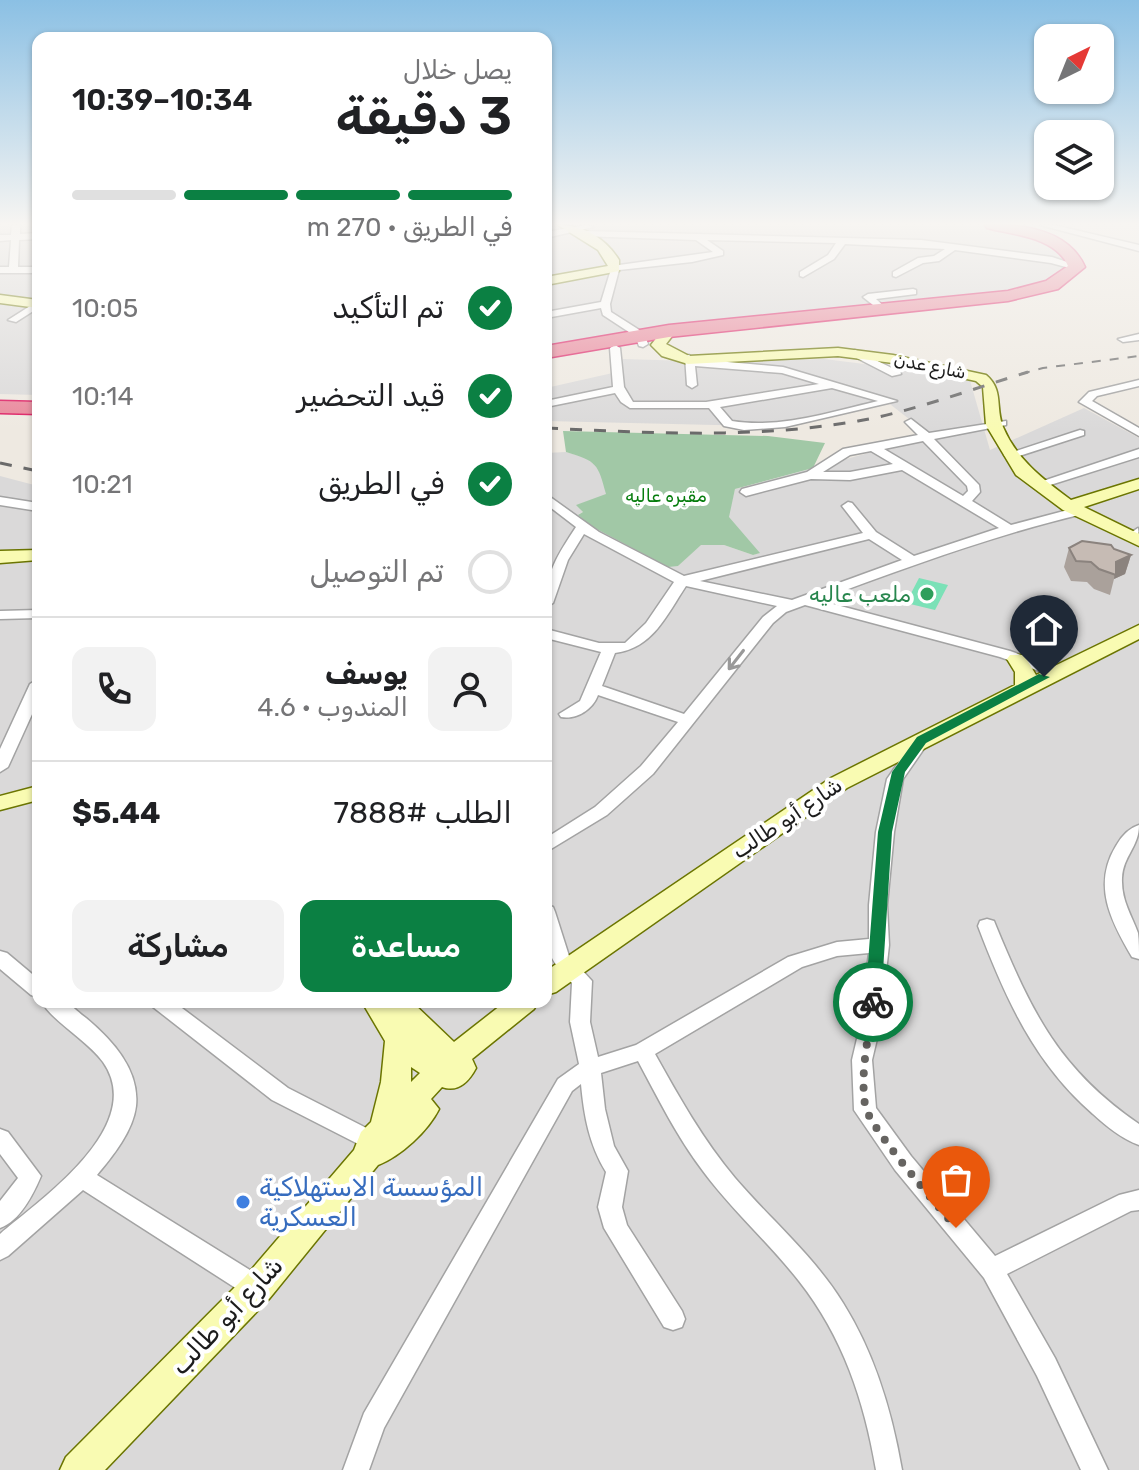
<!DOCTYPE html>
<html lang="ar">
<head>
<meta charset="utf-8">
<style>
  body { margin:0; font-family:Rubik,Cairo,sans-serif; background:#f2f2f2; color:#202124; direction:rtl; height:100vh; display:flex; flex-direction:column; font-size:30px; white-space:nowrap }
  * { box-sizing:border-box; margin:0 }
  p { font-size:26px; color:#757577 }
  .icon { flex:none; width:44px; height:44px; fill:none; stroke:currentColor; stroke-width:2; stroke-linecap:round; stroke-linejoin:round }
  .map { position:relative; flex:1; overflow:hidden; direction:ltr }
  .details { position:absolute; left:32px; top:32px; width:520px; height:976px; display:flex; flex-direction:column; background:#fff; border-radius:16px; box-shadow:0 2px 6px #0004; direction:rtl }
  .details>* { flex:none }
  .needle { width:52px; rotate:43deg }
  .controls { position:absolute; left:1034px; top:24px; display:grid; gap:16px }
  .controls a { display:grid; place-items:center; width:80px; height:80px; border-radius:16px; background:#fff; box-shadow:0 2px 6px #0004; font-size:40px }
  .pin { position:absolute; display:grid; place-items:center; width:68px; height:68px; color:#fff; margin:-82px -34px; border-radius:50% 50% 50% 0; rotate:-45deg; box-shadow:0 0 8px #0007 }
  .pin .icon { rotate:45deg }
  .courier { position:absolute; display:grid; place-items:center; width:80px; height:80px; margin:-40px; border:6px solid #0b8043; border-radius:50%; background:#fff; color:#222; box-shadow:0 2px 10px #0007 }
  .head em { font-style:normal; font-weight:600 }
  .head div { display:flex; flex-direction:column-reverse }
  .head { display:flex; align-items:center; justify-content:space-between; height:136px; padding:0 40px }
  h1 { font-size:52px; font-weight:600; line-height:60px }
  .bar { display:grid; grid-template-columns:repeat(4,1fr); gap:12px 8px; align-content:center; height:96px; padding:0 40px }
  .bar i { height:10px; border-radius:6px; background:#e0e0e0 }
  .bar .active { background:#0b8043 }
  .bar p { grid-column:span 4 }
  .line { display:flex; align-items:center; gap:20px; padding:0 40px; border-top:2px solid #e0e0e0 }
  .line div { flex:1 }
  .round { display:grid; place-items:center; flex:none; width:84px; height:84px; border-radius:16px; background:#f2f2f2 }
  ol { padding:0 40px; list-style:none }
  li { display:flex; align-items:center; gap:24px; height:88px }
  li p { margin-inline-start:auto }
  li .icon { padding:8px; border-radius:50%; background:#0b8043; color:#fff; stroke-width:4 }
  li:last-child { color:#757577 }
  li i { width:44px; height:44px; border:4px solid #e0e0e0; border-radius:50% }
  .action { display:flex; gap:16px; margin-top:auto; padding:16px 40px }
  .action a { flex:1; height:92px; border-radius:16px; background:#0b8043; color:#fff; font-size:32px; font-weight:600; line-height:92px; text-align:center }
  .action a+a { background:#f2f2f2; color:#202124 }
  .map>svg:first-child { display:block }
</style>
</head>
<body>
<div class="map">
<svg width="1139" height="1470" viewBox="0 0 1139 1470">
  <rect width="100%" height="100%" fill="#eee9e1"/>
  <path fill="#dad9d9" d="M0,225h38v170l-38,-1z
    M546,225h435l45,11 40,18 5,12 -22,16 -48,12 -455,55z
    M623,359l100,3 101,-3 145,18 21,73 94,-42 55,30v1032h-1139v-994l38,10v516h508v-549l20,-1 21,6 12,8 8,29 -30,10 6,7 -4,2 99,52 22,-21h24l29,10 6,-2 -31,-36 7,-28 189,-51 -15,-19 -23,-18 -128,25 -212,-5v-33l71,-16z"/>
  <path fill="#a1c8a6" d="M563,431l205,5 57,7 -12,25 -78,21 -6,28 31,36 -7,2 -29,-10h-23l-23,21 -10,1 -77,-41 -13,-11 5,-3 -7,-7 30,-11c-8,-30 -9,-33 -40,-42z"/>
  <path fill="#7be1b7" d="M919,578l29,7 -13,25 -29,-7z"/>
  <g fill="none" stroke-linecap="round" stroke-linejoin="round">
    <g stroke="#a3a3a3" stroke-width="3">
      <path id="street" d="M12,225h8v9l18,-1v6l-19,1 -1,27h20v6h-38v-6h9l2,-27 -11,1v-6h11z
        M587,225l6,2 -47,11v-6z
        M1040,225h14l85,20v6z
        M584,231l337,9 131,17 30,10 -5,3 -26,-7 -96,-13 -16,11 -16,2 -27,14 -3,-1v-4l25,-14 16,-2 11,-7 -100,-5 -11,15 -31,18 -3,-1v-4l28,-17 8,-12 -129,-3 16,11v4l-31,7 -73,8 -9,34 1,8 33,21 4,11 -5,3 -4,-1 -4,-10 -32,-21 -2,-7 -55,10v-6l55,-10 11,-36 101,-14 -17,-12 -115,-4 -1,-2z
        M913,289l3,1v4l-40,5 12,11 -5,3 -20,-16 5,-3z
        M38,301v7l-22,14 -8,-2z
        M1139,334v6l-16,2 -5,-3z
        M615,345l5,3 4,39 9,15h73l113,-18 -37,-11 -87,-7 2,19 -5,3 -5,-3 -2,-29 4,-1 5,4 89,8 114,34 -112,26 -41,3 -20,-4 -15,-18h-79l-9,-6 -6,-9 -69,14v-6l67,-14 -3,-39zM832,388l46,13c-47,11 -98,28 -146,20l-12,-14z
        M855,350l45,22 1,2 -9,2 -41,-21 -1,-2z
        M1139,380v6l-42,10 -5,5 47,27v8l-60,-34 10,-10z
        M911,419l18,14 77,-12v4l-72,14 45,46 1,7 -8,9 39,24 68,-18 6,4 -2,3c-90,21 -177,54 -265,86l192,51 53,19 3,3 -3,3h-10l-53,-19 -195,-52 -19,7 -13,11 -120,151 -46,41 -61,37v-14l49,-31 46,-41 37,-44 -80,-27c-5,14 -21,25 -37,22l-2,-3 21,-13 21,-49 -55,-14v-9l53,14h26l21,-20 28,-41 -90,-48 -16,26 -15,43 -7,4c0,-35 11,-51 30,-80l-30,-23v-10l53,38 85,44 179,-43 -21,-27 6,-4 4,1 24,29 38,24 85,-28 -97,-58 -52,10 -39,-1 -65,17 -6,-4 2,-3 65,-17 36,-23 75,-14 -13,-13zM923,441l44,45 1,5 -5,5 -79,-47zM871,451l22,13 -43,8h-27l27,-17zM869,539l33,21 -110,40 -92,-19zM686,586l91,20 -14,11 -79,97 -82,-28 13,-33c38,-5 51,-37 71,-67z
        M1080,430l4,1v4l-74,24 -6,-4z
        M1139,449v8l-92,29 -4,1 -6,-4z
        M0,497l38,6v8l-38,-6z
        M1138,528l1,8 -6,-1 -1,-3z
        M38,610v8l-38,1v-8z
        M38,679v22l-30,66 -8,5v-23l30,-65z
        M922,735l8,5 -27,39 -9,53 -7,73 2,40 -9,81 -8,34 4,48 35,48 84,100 124,-61 20,-5v20l-8,1 -124,63 48,84 53,112h-27l-44,-94 -53,-98 -89,-108 -41,-60 -2,-50 8,-34 9,-73 -32,3 -35,11 -147,87c24,43 48,86 80,124 36,42 79,78 108,125 32,51 49,109 59,167h-26c-12,-70 -33,-133 -77,-189 -30,-38 -67,-71 -96,-110 -26,-34 -45,-73 -65,-110l-37,12 4,36 9,37 14,25 -6,36 5,18 55,86 3,8 -3,8 -9,3 -9,-3 -60,-99 -6,-21 8,-35c-17,-28 -22,-56 -25,-88l-9,7 -188,337 -15,42h-26l21,-57 194,-334 21,-15 -9,-42 2,-39c-29,-30 -26,-37 -26,-78l7,2 2,5 14,44 23,25 -2,41 8,35 38,-12 152,-88 49,-15 32,-3v-34l7,-73 11,-53 29,-42z
        M1139,825c0,22 -16,31 -17,53 -1,22 9,36 16,55 1,8 1,18 1,26l-7,-2c-21,-36 -40,-72 -16,-111 5,-9 13,-18 23,-21z
        M987,919l7,2 2,5c36,87 63,143 143,198v21c-17,-6 -33,-19 -46,-31 -59,-51 -88,-117 -115,-188l2,-5z
        M0,951l7,2 31,26v18l-7,-2 -31,-26z
        M42,1002c7,0 18,-2 24,1 7,3 14,11 20,15 25,21 54,51 50,88 -3,25 -23,50 -39,69l169,105 3,8 -3,8 -9,3 -9,-3 -165,-106 -75,66 -8,4v-26c41,-35 148,-108 103,-172 -16,-22 -51,-41 -61,-60z
        M150,1002h24l114,86 92,47 3,6 -3,6 -8,3 -8,-3 -92,-47 -119,-93z
        M0,1129l8,3 33,44c-8,19 -21,45 -41,52v-27l18,-23 -18,-24z"/>
    </g>
    <g stroke="#6b7501" stroke-width="3">
      <path id="secondary" d="M558,225c26,0 48,14 61,35v11l-73,14v-8l62,-11 -10,-16z
        M0,295l38,5v8l-38,-5z
        M669,327l7,4 -10,13 23,12 149,-8 55,7 93,20c18,15 9,32 17,52 14,33 40,52 68,73l68,-21v10l-55,18 55,27v12l-76,-36 -47,-35 -30,-50 -3,-38 -7,-6 -83,-18 -55,-7 -150,8 -26,-8 -11,-11 13,-17z
        M38,550v10l-38,3v-12z
        M1139,625v14l-292,149 -291,204 -10,3v-24l285,-193 184,-93v-13l-8,-13 3,-4h14l12,20z
        M38,786v14l-38,10v-14z
        M362,1002h50l42,40 51,-40h33l-4,7 -62,50 4,9c-7,13 -17,25 -34,19l-11,12 8,10c-11,22 -38,47 -61,56l-109,134 -164,171h-45l6,-13 179,-180 109,-127 7,-18 10,-10 10,-40 4,-41zM411,1067l9,6 -10,10 1,-1z"/>
    </g>
    <g stroke="#dd1d63" stroke-width="3">
      <path id="highway" d="M985,225c37,-1 83,4 100,42l-27,22 -50,12 -339,36 -123,21v-12l123,-21 339,-34 38,-10 22,-15c-12,-29 -54,-31 -81,-38z
        M0,401l38,1v12l-38,-1z"/>
    </g>
    <use href="#street" fill="#fff" fill-rule="evenodd"/>
    <use href="#secondary" fill="#f9fbb2" fill-rule="evenodd"/>
    <use href="#highway" fill="#e9859a" fill-rule="evenodd"/>
    <path stroke="#6a6a6a" stroke-width="2" stroke-dasharray="9 9" stroke-linecap="butt" d="M1021,374l22,-6 96,-12"/>
    <path stroke="#6a6a6a" stroke-width="3" stroke-dasharray="12 12" stroke-linecap="butt" d="M546,428c105,5 208,11 312,-7 53,-9 117,-33 170,-49
      M0,463l38,8"/>
  </g>
  <path fill="#aaa19b" d="M1069,548l45,1 17,6 -6,19 -11,5 -4,16 -16,-6 -7,-7 -16,-1 -7,-14z"/>
  <path fill="#8b837e" d="M1131,555l-6,19 -11,5 2,-17z"/>
  <path fill="#c6bbb4" stroke="#8b837e" stroke-width="2" d="M1082,541l29,4 3,4 17,6 -15,7v13l-17,-6 -8,-7 -15,-1 -7,-13z"/>
  <defs><path id="oneway-shaft" d="M-6 0H5M1.5-3L5.5 0L1.5 3" fill="none" stroke-width="1.6" stroke-linecap="round" stroke-linejoin="round" transform="scale(2)"/></defs>
  <use stroke="#999" href="#oneway-shaft" transform="translate(736 660) rotate(128)"/>
  <linearGradient id="sky" x2="0" y2="1"><stop stop-color="#8bc0e4"/><stop offset="0.52" stop-color="#f7f5f2"/><stop offset="1" stop-color="#f7f5f2" stop-opacity="0"/></linearGradient>
  <rect width="1139" height="431" fill="url(#sky)"/>
  <path fill="#0b8043" d="M1039,674l11,3 -124,66 -21,29 -13,60 -11,170 -8,6 -6,-2 -2,-4 13,-170 14,-60 25,-35z"/>
  <g fill="none" stroke-linecap="round" stroke-linejoin="round">
    <path stroke="#666461" stroke-width="8" stroke-dasharray="0 14.4" d="M873,1002c-4,35 -13,67 -8,103 3,22 74,101 91,123"/>
  </g>
  <circle fill="#2e9e5b" stroke="#fff" stroke-width="3" cx="927" cy="594" r="8"/>
  <circle fill="#3f7fe0" stroke="#fff" stroke-width="3" cx="243" cy="1202" r="8"/>
  <g text-anchor="middle" dominant-baseline="central" stroke-width="8" stroke-linejoin="round" paint-order="stroke">
    <g font-size="18" fill="#1c1c1c" stroke="#fff">
      <text transform="translate(930 366) rotate(11)">شارع عدن</text>
    </g>
    <g font-size="18" fill="#077d0e" stroke="#fff">
      <text x="666" y="496">مقبره عاليه</text>
    </g>
    <g font-size="22" fill="#27864d" stroke="#fff" text-anchor="end">
      <text x="911" y="594">ملعب عاليه</text>
    </g>
    <g font-size="22" fill="#1c1c1c" stroke="#fff">
      <text transform="translate(787 818) rotate(-34)">شارع أبو طالب</text>
    </g>
    <g font-size="26" fill="#366cbe" stroke="#fff" text-anchor="start">
      <text x="259" y="1187">المؤسسة الاستهلاكية<tspan x="259" dy="30">العسكرية</tspan></text>
    </g>
    <g font-size="26" fill="#1c1c1c" stroke="#fff">
      <text transform="translate(227 1316) rotate(-47)">شارع أبو طالب</text>
    </g>
  </g>
</svg>
<div class="controls">
<a><svg class="needle" viewBox="-14 -14 28 28"><path d="M0-13l5 13h-10z" fill="#e53935"/><path d="M0 13l5-13h-10z" fill="#757577"/></svg></a>
<a><svg class="icon" aria-label="layers" viewBox="0 0 24 24"><path d="M12 4l9 5-9 5-9-5zM3 14l9 5 9-5"/></svg></a>
</div>
<div class="pin" style="left:956px;top:1228px;background:#ea580c"><svg class="icon" aria-label="bag" viewBox="0 0 24 24"><path d="M5 8h14l-1 12H6zM9 8a3 3 0 0 1 6 0"/></svg></div>
<div class="pin" style="left:1044px;top:677px;background:#1f2937"><svg class="icon" aria-label="home" viewBox="0 0 24 24"><path d="M3 11l9-7 9 7M6 9v11h12V9"/></svg></div>
<div class="courier" style="left:873px;top:1002px"><svg class="icon" aria-label="bike" viewBox="0 0 24 24"><circle cx="6" cy="16" r="4"/><circle cx="18" cy="16" r="4"/><path d="M6 16l4-8h5l3 8M10 8l3 8H6M13 5h3"/></svg></div>
<section class="details">
<div class="head"><div><h1>3 دقيقة</h1><p>يصل خلال</p></div><em>10:34–10:39</em></div>
<div class="bar"><i class="active"></i><i class="active"></i><i class="active"></i><i></i><p>في الطريق · 270 m</p></div>
<ol>
<li><svg class="icon" aria-label="check" viewBox="0 0 24 24"><path d="M5 12l5 5 9-10"/></svg>تم التأكيد<p>10:05</p></li>
<li><svg class="icon" aria-label="check" viewBox="0 0 24 24"><path d="M5 12l5 5 9-10"/></svg>قيد التحضير<p>10:14</p></li>
<li><svg class="icon" aria-label="check" viewBox="0 0 24 24"><path d="M5 12l5 5 9-10"/></svg>في الطريق<p>10:21</p></li>
<li><i></i>تم التوصيل</li>
</ol>
<div class="line" style="height:144px"><a class="round"><svg class="icon" aria-label="person" viewBox="0 0 24 24"><circle cx="12" cy="8" r="4"/><path d="M4 21q1-7 8-7t8 7"/></svg></a><div><b>يوسف</b><p>المندوب · 4.6</p></div><a class="round"><svg class="icon" aria-label="phone" viewBox="0 0 24 24"><path d="M5 4h4l2 5-3 2q2 4 5 5l2-3 5 2v4C11 20 4 13 5 4z"/></svg></a></div>
<div class="line" style="height:104px"><div>الطلب #7888</div><b>$5.44</b></div>
<div class="action"><a>مساعدة</a><a>مشاركة</a></div>
</section>
</div>
</body>
</html>
